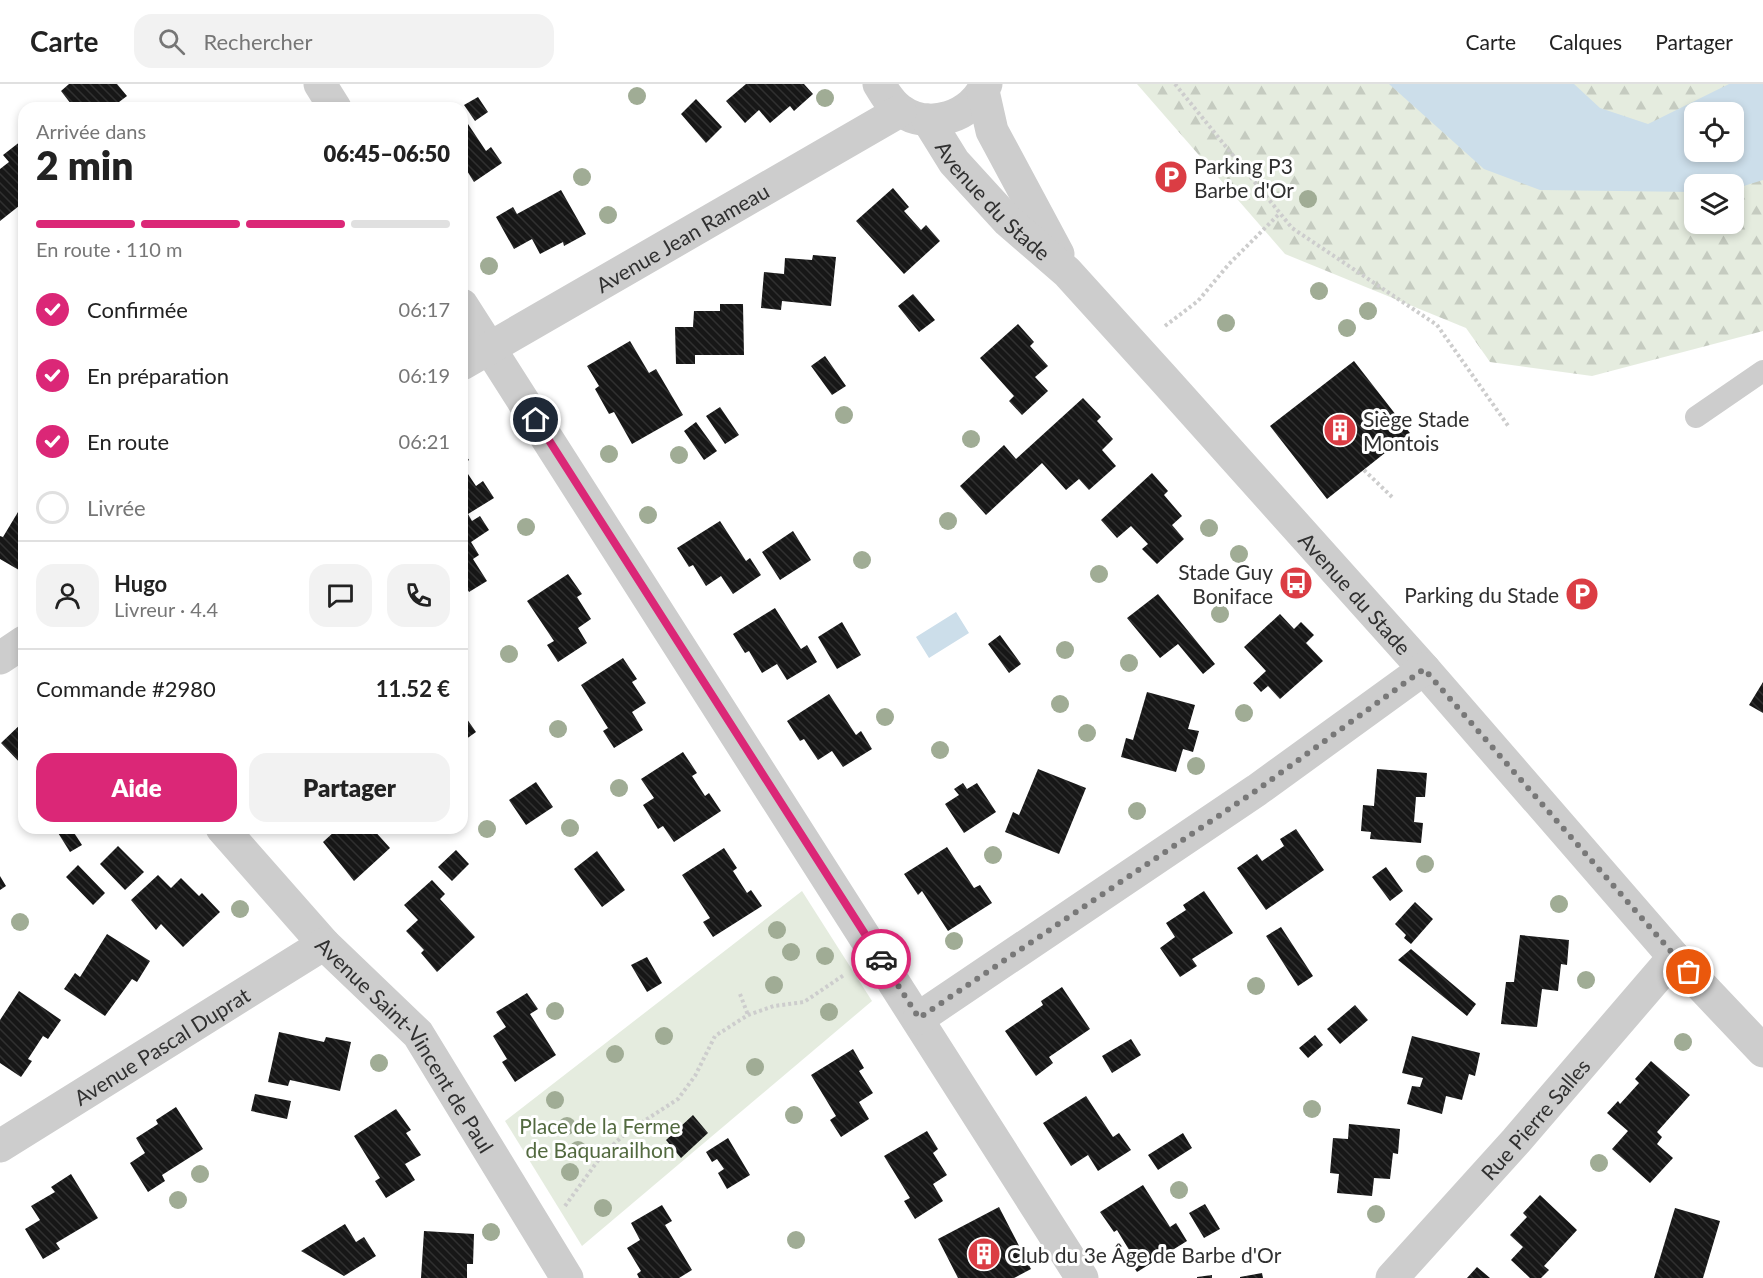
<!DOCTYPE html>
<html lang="fr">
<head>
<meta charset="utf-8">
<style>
  body { margin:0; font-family:Lato,sans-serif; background:#f2f2f2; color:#222; height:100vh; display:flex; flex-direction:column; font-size:22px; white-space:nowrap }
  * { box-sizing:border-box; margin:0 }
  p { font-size:20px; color:#767676 }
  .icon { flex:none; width:33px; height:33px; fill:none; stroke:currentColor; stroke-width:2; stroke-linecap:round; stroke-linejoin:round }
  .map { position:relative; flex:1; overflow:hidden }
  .drawer { position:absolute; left:18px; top:18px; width:450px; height:732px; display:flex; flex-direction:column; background:#fff; border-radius:18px; box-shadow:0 3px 9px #0003 }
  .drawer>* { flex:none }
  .buttons { position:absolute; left:1684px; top:18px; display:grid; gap:12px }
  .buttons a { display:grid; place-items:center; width:60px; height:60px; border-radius:12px; background:#fff; box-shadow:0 3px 9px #0003; font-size:30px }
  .pin { position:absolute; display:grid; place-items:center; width:51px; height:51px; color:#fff; margin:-26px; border:3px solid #fff; border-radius:50%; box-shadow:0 2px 6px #0007 }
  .courier { position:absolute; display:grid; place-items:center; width:60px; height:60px; margin:-30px; border:4px solid #db2777; border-radius:50%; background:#fff; color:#222; box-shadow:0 2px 8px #0007 }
  .summary em { font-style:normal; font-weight:800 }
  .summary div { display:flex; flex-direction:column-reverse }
  .summary { display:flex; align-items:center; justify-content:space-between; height:102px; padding:0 18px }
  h1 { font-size:39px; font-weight:800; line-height:45px }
  .bar { display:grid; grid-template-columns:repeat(4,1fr); gap:9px 6px; align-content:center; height:72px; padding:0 18px }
  .bar i { height:8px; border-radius:4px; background:#e0e0e0 }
  .bar .current { background:#db2777 }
  .bar p { grid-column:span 4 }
  .line { display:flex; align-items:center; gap:15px; padding:0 18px; border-top:2px solid #e0e0e0 }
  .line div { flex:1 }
  .round { display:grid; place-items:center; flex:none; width:63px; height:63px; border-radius:18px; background:#f2f2f2 }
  ol { padding:0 18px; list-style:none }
  li { display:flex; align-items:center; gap:18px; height:66px }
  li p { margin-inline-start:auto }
  li .icon { padding:6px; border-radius:50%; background:#db2777; color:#fff; stroke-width:4 }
  li:last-child { color:#767676 }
  li i { width:33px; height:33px; border:3px solid #e0e0e0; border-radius:50% }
  .action { display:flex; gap:12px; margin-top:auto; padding:12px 18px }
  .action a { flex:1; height:69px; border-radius:18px; background:#db2777; color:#fff; font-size:24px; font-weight:800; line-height:69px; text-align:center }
  .action a+a { background:#f2f2f2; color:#222 }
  header { display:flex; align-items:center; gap:36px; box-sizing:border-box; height:84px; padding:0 30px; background:#fff; border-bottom:2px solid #e0e0e0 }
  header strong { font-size:28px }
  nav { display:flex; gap:33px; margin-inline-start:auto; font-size:21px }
  .search { width:420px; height:54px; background:#f2f2f2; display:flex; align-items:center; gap:15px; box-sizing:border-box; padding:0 21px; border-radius:18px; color:#767676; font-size:22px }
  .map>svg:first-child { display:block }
</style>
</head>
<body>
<header>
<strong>Carte</strong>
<div class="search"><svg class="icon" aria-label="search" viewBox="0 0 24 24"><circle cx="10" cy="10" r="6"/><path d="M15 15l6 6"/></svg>Rechercher</div>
<nav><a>Carte</a><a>Calques</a><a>Partager</a></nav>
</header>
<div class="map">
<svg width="1763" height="1194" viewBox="0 0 1763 1194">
  <defs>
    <pattern id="forest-firs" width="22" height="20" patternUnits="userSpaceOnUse" patternTransform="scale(1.5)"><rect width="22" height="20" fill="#e5ecdf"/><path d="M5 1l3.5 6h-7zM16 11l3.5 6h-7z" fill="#c5cbc0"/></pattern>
    <pattern id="building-back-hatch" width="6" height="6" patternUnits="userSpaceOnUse" patternTransform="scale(1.5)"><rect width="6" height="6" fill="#171717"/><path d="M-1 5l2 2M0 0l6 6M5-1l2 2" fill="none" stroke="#303030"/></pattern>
  </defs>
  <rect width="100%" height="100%" fill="#fff"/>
  <path fill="url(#forest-firs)" fill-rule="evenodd" d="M1137,0h626v247l-171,45 -102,-14 -24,-34 -181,-74zM1695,28h39v40h-39zM1695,100h39v40h-39z"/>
  <path fill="#e5ecdf" d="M802,807l70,110 -290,245 -77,-125z"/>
  <path fill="#ccdeea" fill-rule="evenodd" d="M1389,0h185l26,24 48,16 81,-40h34v96l-29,9v-5h-39v8l-155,-2 -56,-21zM1734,28v40h-39v-40z
    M956,528l13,21 -40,25 -13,-21z"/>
  <path fill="url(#building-back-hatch)" d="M69,0h48l10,12 -16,12h-46l6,-4 -10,-13z
    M746,0h58l9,10 -19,17 -4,-5 -20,17 -11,-13 -14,13 -19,-22z
    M478,13l10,15 -13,9 -11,-16z
    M696,15l26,28 -16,16 -25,-29z
    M195,18l5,6h-12z
    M462,31l24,36 5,-4 11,16 -28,19 -10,-16 -2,2z
    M21,57l3,3v58l-24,19v-52l9,-7 -6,-7z
    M893,104l16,19 -5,4 17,19 5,-5 14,16 -36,33 -48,-53z
    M561,106l25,44 -22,12 -1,-4 -23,12 -8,-15 -18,10 -18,-32 17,-10 4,7z
    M813,171l23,2 -5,49 -49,-5 -1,9 -20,-2 3,-36 20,2 1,-16 27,2z
    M913,210l22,26 -16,12 -21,-26z
    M720,220h23l1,51h-49v9h-19l-1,-37h18l1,-16h26z
    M1018,240l16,18 -4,4 18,20 -13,11 13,14 -26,24 -13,-14 5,-5 -34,-38z
    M630,257l19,32 7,-4 27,46 -51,29 -18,-32 -5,2 -14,-25 4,-3 -12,-20z
    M825,272l21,30 -14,9 -21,-29z
    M1354,277l56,72 -83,66 -57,-73z
    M1083,314l18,19 -4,4 16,18 -11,11 14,16 -27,24 -10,-11 -13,11 -24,-27 -56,52 -26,-29 44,-41 12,14z
    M720,323l19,28 -14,9 -19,-28z
    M696,338l21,29 -13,9 -20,-29z
    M462,366l7,10 -7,5 14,21 7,-5 11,17 -26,16 4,7 8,-5 9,14 -18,12 8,13 -6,4 14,22 -18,11 -7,-12z
    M1152,389l16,18 -4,4 18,21 -10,9 12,14 -27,25 -15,-15 6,-5 -17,-18 -14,12 -16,-18z
    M24,418v71l-24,-14v-23l3,1z
    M720,437l26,40 4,-3 11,17 -28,19 -12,-18 -15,10 -13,-21 -4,2 -12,-19z
    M793,447l18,29 -31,20 -18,-28z
    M568,490l14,20 -5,3 14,22 -13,9 9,15 -29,19 -11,-17 7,-4 -27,-40z
    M1158,510l57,70 -12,10 -25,-30 -18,14 -33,-40z
    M775,524l26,41 6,-4 10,17 -30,18 -10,-16 -15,9 -13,-22 -4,2 -12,-19z
    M1280,530l14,15 7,-7 13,13 -8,8 17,18 -43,38 -12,-13 -7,6 -8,-9 13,-12 -22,-24z
    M842,538l19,33 -24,14 -19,-32z
    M1000,551l21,29 -12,9 -21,-29z
    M623,574l14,21 -5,3 14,21 -14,9 11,18 -29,18 -11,-17 5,-3 -27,-43z
    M1763,598v31l-14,-8z
    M1147,608l48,13 -7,24 11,2 -6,21 -10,-3 -7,23 -55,-15 5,-19 7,2z
    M829,610l27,41 5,-4 11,18 -29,18 -11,-16 -14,9 -14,-21 -4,2 -13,-20z
    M462,628l14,20 -14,10z
    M24,637v46l-23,-24z
    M683,668l14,21 -5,3 13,20 4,-3 12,18 -47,31 -11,-16 -5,3 -15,-24 11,-7 -13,-19z
    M1038,685l48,19 -27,66 -54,-22 8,-20 6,3z
    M1377,685l50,4 -2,24h-9l-2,25 9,1 -2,20 -51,-4 1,-7 -10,-1 2,-26 11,1z
    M536,698l17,25 -27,18 -17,-25z
    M963,699l4,6 10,-6 19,29 -32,21 -19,-29 14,-9 -5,-6z
    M55,744h16l11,17 -12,7z
    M333,744h39l18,20 -36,33 -31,-39 12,-11z
    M1296,745l28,41 -58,40 -29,-42 20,-14 5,7 22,-15 -4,-7z
    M118,762l26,26 -19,18 -25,-26z
    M947,763l27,41 6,-3 12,18 -44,28 -26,-40 -4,4 -14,-21z
    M724,764l13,20 -4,3 14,22 4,-3 11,16 -49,31 -10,-15 7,-4 -28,-43z
    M456,766l13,14 -17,17 -14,-14z
    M597,767l28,39 -23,17 -28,-38z
    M78,781l27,28 -12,12 -27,-28z
    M1386,783l17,24 -13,10 -18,-24z
    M158,791l13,13 10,-10 18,18 3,-3 18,19 -37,35 -22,-23 -5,6 -25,-30z
    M0,792l6,10 -6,4z
    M432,796l13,14 -5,5 35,38 -38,35 -16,-19 3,-3 -18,-19 12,-11 -14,-15z
    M1204,807l29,42 -41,26 5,7 -17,11 -20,-29 15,-11 -9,-14 20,-13 -3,-5z
    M1415,818l18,17 -22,25 -7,-6 2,-3 -11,-11z
    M1281,843l32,49 -15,10 -32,-50z
    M107,850l43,27 -13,21 -5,-3 -27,37 -41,-27 11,-16 5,4z
    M1520,851l49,5 -2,25 -6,-1 -3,27 -16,-2 -5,38 -36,-3 5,-42h8z
    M1411,865l65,55 -9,12 -69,-56z
    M647,873l15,26 -15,9 -16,-27z
    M1062,903l28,42 -41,28 4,6 -17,13 -31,-45 38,-26 -2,-4z
    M19,907l42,29 -13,19 -5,-3 -15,23 4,2 -11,16 -21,-14v-43z
    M527,909l11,16 -8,5 26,41 -41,27 -13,-20 5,-3 -14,-23 13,-9 -10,-15z
    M1355,921l13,15 -28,24 -13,-15z
    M279,948l45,10 2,-5 25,5 -11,49 -50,-11 -2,6 -20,-4z
    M1315,951l8,10 -15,13 -9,-10z
    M1412,952l68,17 -5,23 -6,-2 -7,26 -16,-4 -4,18 -35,-10 5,-18 8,1 3,-9 -21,-5z
    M1131,955l10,16 -29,18 -10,-17z
    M853,965l11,19 -5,3 14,22 -14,9 10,17 -28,18 -11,-17 6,-4 -25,-41z
    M1651,977l39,34 -33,37 5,5 -5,7 16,14 -23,25 -38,-34 16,-18 -21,-18 11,-12 2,3 19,-21 -4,-4z
    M255,1010l36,7 -4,18 -36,-8z
    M1086,1012l27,41 6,-4 12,17 -33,21 -10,-16 -17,11 -28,-43z
    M176,1023l27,42 -41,26 3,6 -17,11 -18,-29 15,-10 -9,-15 22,-14 -2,-4z
    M396,1025l15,21 -5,3 15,22 -16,9 10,16 -29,18 -11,-17 5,-3 -26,-42z
    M693,1031l15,18 -27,25 -15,-18z
    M1349,1040l51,5 -2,25 -5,-1 -3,26 -16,-1 -2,18 -35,-3 2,-19 -9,-1 3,-35 15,1z
    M927,1047l11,18 -5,4 14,22 -14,9 10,17 -28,18 -11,-18 6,-3 -26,-42z
    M1183,1049l9,15 -34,22 -10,-15z
    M728,1054l22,37 -23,14 -9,-16 6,-4 -7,-10 -5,3 -6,-10z
    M71,1090l27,44 -42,25 4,6 -17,10 -18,-30 15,-9 -9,-14 24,-14 -4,-5z
    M1143,1101l27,42 6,-4 11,18 -50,31 -11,-17 5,-2 -14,-23 -3,2 -14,-20z
    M1540,1111l37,35 -33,36 5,4 -8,8h-11l-19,-18 12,-13 -13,-12 17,-18 -4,-4z
    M1205,1120l15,25 -16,9 -15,-25z
    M662,1121l10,16 -7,4 27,45 -13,8h-40l-2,-4 4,-3 -14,-23 13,-8 -9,-17z
    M999,1123l32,62 -17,9h-56l-20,-39z
    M1675,1124l45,13 -17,57h-49z
    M345,1140l11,18 8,-5 12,19 -32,20 -43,-25z
    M424,1147l50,3 -1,30h-6v14h-46z
    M1477,1183l13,11h-23z
    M1262,1189l1,5h-23v-1z
    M1212,1191v3h-15v-1z"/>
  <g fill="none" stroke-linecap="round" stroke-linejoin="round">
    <path stroke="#cdcdcd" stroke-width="4" stroke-dasharray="3 3" stroke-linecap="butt" d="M1175,0l117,144 145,97 72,102
      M1165,242l33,-25 31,-37 51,-51
      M1364,386l28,27
      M740,910l8,21
      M565,1122l37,-51 25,-23 51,-33 17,-23 20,-40 33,-21 26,-9 30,-4 40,-27"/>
    <path stroke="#cdcdcd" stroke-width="22" d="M1696,333l67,-46"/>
    <g stroke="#cdcdcd" stroke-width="33">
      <path d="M320,0l15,24"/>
      <path d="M879,0c6,10 11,19 21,26 28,21 73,7 86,-26"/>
      <path d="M983,7l9,40 66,123"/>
      <path id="s1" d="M928,36l26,42 54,59 59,51 97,107 260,290 250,288 89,94"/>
      <path d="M462,221l620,973"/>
      <path id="s2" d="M462,280l438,-253"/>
      <path d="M0,574l24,-16"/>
      <path id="s3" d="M222,744l102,116 94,90 149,244"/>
      <path d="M919,934l338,-228 167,-121"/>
      <path id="s4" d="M0,1062l324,-202"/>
      <path id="s5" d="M1392,1194l124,-137 158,-184"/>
    </g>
  </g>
  <g fill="#a0ac95">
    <circle cx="637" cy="12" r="9"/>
    <circle cx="825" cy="14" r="9"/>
    <circle cx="582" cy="93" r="9"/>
    <circle cx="1308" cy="115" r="9"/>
    <circle cx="608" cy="131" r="9"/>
    <circle cx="489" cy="182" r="9"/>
    <circle cx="1319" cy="207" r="9"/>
    <circle cx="1368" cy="227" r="9"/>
    <circle cx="1226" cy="239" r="9"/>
    <circle cx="1347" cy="244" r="9"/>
    <circle cx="844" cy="331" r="9"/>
    <circle cx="971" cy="355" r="9"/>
    <circle cx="609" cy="370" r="9"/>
    <circle cx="679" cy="371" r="9"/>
    <circle cx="648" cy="431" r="9"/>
    <circle cx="948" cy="437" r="9"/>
    <circle cx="526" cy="443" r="9"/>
    <circle cx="1209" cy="444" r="9"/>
    <circle cx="1239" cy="470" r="9"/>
    <circle cx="862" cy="476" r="9"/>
    <circle cx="1099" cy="490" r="9"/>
    <circle cx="1220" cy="530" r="9"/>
    <circle cx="1065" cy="566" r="9"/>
    <circle cx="509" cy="570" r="9"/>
    <circle cx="1129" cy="579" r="9"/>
    <circle cx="1060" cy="620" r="9"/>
    <circle cx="1244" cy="629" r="9"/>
    <circle cx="885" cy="633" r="9"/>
    <circle cx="558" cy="645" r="9"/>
    <circle cx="1087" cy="649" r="9"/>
    <circle cx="940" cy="666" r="9"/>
    <circle cx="1196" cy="682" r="9"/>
    <circle cx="619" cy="704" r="9"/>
    <circle cx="1137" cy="727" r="9"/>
    <circle cx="570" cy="744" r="9"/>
    <circle cx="487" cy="745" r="9"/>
    <circle cx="993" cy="771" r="9"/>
    <circle cx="1425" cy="780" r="9"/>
    <circle cx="1559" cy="820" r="9"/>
    <circle cx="240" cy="825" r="9"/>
    <circle cx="20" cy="838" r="9"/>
    <circle cx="777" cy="846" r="9"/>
    <circle cx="954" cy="857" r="9"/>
    <circle cx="791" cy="868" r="9"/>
    <circle cx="825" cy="872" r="9"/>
    <circle cx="1586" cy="896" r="9"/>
    <circle cx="774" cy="901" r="9"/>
    <circle cx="1256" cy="902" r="9"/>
    <circle cx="555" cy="927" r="9"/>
    <circle cx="829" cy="928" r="9"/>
    <circle cx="664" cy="952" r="9"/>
    <circle cx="1683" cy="958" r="9"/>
    <circle cx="615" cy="970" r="9"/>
    <circle cx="379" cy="979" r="9"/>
    <circle cx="755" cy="983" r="9"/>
    <circle cx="555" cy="1016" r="9"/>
    <circle cx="1312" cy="1025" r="9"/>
    <circle cx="794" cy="1031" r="9"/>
    <circle cx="567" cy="1042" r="9"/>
    <circle cx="578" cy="1066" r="9"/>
    <circle cx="1599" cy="1079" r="9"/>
    <circle cx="570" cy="1088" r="9"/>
    <circle cx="200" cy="1090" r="9"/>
    <circle cx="1179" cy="1106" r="9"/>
    <circle cx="178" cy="1116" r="9"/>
    <circle cx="603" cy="1124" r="9"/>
    <circle cx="1376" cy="1130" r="9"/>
    <circle cx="491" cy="1148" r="9"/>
    <circle cx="796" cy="1156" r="9"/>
  </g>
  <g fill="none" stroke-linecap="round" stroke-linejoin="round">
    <path stroke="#787878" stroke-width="6" stroke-dasharray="0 10.8" d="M881,875l38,59 338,-228 167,-121 265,303"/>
    <path stroke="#db2777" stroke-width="8" d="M536,336l345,539"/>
  </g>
  <defs>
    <g id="parking-disc" transform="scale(1.725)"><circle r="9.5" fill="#db3d44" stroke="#fff"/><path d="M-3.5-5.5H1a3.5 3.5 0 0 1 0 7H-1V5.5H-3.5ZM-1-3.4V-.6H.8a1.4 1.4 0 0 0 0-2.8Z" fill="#fff"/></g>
    <g id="building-disc" transform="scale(1.725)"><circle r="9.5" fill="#db3d44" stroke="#fff"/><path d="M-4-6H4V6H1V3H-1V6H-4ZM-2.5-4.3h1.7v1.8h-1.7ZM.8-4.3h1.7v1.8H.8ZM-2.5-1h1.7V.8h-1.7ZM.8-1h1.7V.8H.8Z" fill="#fff"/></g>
    <g id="bus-disc" transform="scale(1.725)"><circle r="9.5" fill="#db3d44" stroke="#fff"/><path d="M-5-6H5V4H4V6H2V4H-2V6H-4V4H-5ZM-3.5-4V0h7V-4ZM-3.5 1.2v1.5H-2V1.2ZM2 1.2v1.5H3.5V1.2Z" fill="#fff"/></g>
  </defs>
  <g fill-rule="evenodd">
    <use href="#parking-disc" x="1171" y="93"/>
    <use href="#building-disc" x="1340" y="346"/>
    <use href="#bus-disc" x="1296" y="499"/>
    <use href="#parking-disc" x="1582" y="510"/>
    <use href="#building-disc" x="984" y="1170"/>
  </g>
  <g text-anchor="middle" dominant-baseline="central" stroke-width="6" stroke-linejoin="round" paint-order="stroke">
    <g font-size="21" fill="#303030" stroke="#fff" text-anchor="start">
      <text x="1194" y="81">Parking P3<tspan x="1194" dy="24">Barbe d'Or</tspan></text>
      <text x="1363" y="334">Siège Stade<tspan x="1363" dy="24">Montois</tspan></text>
      <text x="1273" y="487" text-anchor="end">Stade Guy<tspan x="1273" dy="24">Boniface</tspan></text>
      <text x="1559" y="510" text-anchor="end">Parking du Stade</text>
      <text x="1007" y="1170">Club du 3e Âge de Barbe d'Or</text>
    </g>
    <g font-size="21" fill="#303030" stroke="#fff">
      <text stroke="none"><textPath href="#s1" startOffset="104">Avenue du Stade</textPath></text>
      <text stroke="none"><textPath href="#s2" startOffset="254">Avenue Jean Rameau</textPath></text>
      <text stroke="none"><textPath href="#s1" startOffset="639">Avenue du Stade</textPath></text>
      <text stroke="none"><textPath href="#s4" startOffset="190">Avenue Pascal Duprat</textPath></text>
      <text stroke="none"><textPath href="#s3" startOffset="285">Avenue Saint-Vincent de Paul</textPath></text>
      <text stroke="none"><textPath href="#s5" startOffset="214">Rue Pierre Salles</textPath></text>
    </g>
    <g font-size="21" fill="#52693f" stroke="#fff">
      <text x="600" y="1041">Place de la Ferme<tspan x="600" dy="24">de Baquarailhon</tspan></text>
    </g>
  </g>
</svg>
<div class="buttons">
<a><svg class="icon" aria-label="locate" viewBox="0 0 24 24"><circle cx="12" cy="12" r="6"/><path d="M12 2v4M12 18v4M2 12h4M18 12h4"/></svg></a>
<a><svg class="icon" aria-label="layers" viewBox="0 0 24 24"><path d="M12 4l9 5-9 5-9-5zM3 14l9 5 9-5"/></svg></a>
</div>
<div class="pin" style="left:1689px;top:888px;background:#ea580c"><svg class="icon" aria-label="bag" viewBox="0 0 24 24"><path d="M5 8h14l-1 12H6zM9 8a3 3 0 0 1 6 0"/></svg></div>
<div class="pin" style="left:536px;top:336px;background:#1f2937"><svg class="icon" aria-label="home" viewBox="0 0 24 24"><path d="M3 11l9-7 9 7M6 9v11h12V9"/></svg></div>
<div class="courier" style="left:881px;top:875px"><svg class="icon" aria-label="car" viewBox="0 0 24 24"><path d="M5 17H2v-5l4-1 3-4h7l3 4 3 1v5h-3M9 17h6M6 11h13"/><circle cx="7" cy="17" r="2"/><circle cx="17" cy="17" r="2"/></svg></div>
<section class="drawer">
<div class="summary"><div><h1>2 min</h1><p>Arrivée dans</p></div><em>06:45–06:50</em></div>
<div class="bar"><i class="current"></i><i class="current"></i><i class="current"></i><i></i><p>En route · 110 m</p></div>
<ol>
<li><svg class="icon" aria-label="check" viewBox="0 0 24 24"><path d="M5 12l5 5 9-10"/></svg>Confirmée<p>06:17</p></li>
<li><svg class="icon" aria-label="check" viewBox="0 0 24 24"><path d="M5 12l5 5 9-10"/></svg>En préparation<p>06:19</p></li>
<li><svg class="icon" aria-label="check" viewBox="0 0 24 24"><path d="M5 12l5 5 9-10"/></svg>En route<p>06:21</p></li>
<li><i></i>Livrée</li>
</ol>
<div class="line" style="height:108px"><a class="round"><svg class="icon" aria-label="person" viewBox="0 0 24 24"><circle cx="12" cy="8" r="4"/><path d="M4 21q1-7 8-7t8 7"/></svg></a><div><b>Hugo</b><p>Livreur · 4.4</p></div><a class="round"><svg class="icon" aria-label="chat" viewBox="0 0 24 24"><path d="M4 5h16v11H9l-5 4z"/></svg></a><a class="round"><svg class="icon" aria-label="phone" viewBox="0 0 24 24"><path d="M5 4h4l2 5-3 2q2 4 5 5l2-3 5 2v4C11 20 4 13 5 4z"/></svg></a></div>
<div class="line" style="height:78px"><div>Commande #2980</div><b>11.52 €</b></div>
<div class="action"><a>Aide</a><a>Partager</a></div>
</section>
</div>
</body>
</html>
